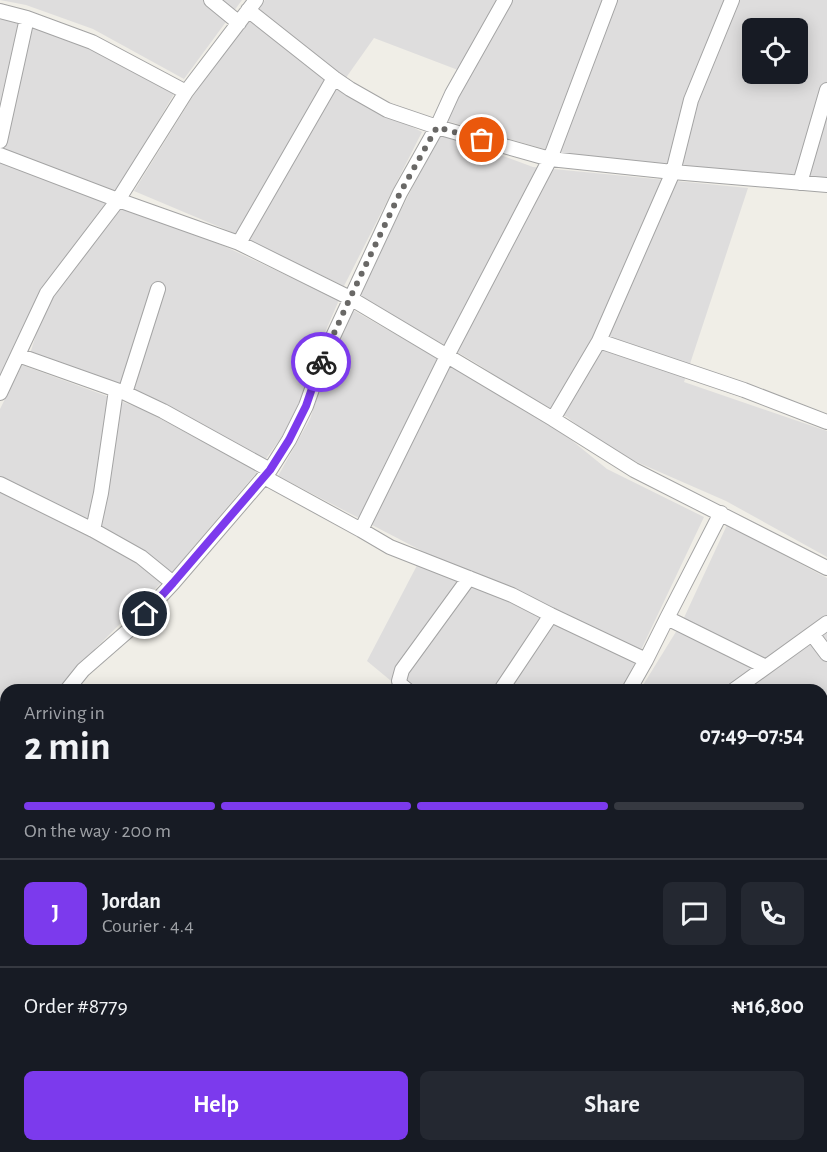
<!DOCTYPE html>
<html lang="en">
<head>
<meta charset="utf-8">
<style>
  body { margin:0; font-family:"Alegreya Sans",sans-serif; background:#242831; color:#f1f3f6; height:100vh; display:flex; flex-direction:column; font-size:22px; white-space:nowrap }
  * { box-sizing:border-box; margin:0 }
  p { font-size:20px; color:#9ea1a6 }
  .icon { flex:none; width:33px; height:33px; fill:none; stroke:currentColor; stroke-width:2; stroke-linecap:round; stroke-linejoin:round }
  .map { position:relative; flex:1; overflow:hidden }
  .side { position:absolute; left:0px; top:684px; width:828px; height:468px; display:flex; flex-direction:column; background:#171b24; border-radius:18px 18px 0 0; box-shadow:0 3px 15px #0003 }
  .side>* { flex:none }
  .buttons { position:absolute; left:742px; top:18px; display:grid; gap:12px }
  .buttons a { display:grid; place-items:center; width:66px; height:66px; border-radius:9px; background:#171b24; box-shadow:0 3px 15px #0003; font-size:30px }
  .pin { position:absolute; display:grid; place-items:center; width:51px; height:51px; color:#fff; margin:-26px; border:3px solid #fff; border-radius:50%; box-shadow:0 2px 6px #0007 }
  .courier { position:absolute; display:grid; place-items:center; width:60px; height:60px; margin:-30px; border:4px solid #7c3aed; border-radius:50%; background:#fff; color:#222; box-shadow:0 2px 8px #0007 }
  .head em { font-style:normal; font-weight:600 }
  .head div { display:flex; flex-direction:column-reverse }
  .head { display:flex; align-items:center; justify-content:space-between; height:102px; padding:0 24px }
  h1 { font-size:39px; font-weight:600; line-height:45px }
  .bar { display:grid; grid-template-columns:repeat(4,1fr); gap:9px 6px; align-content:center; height:72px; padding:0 24px }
  .bar i { height:8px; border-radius:4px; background:#363941 }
  .bar .on { background:#7c3aed }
  .bar p { grid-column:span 4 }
  .line { display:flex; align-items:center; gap:15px; padding:0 24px; border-top:2px solid #363941 }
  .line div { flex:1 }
  .round { display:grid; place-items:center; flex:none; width:63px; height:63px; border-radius:9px; background:#242831 }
  .button { display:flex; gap:12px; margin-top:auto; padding:12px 24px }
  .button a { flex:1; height:69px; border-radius:9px; background:#7c3aed; color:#fff; font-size:24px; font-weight:600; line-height:69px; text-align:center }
  .button a+a { background:#242831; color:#f1f3f6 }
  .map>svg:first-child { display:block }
</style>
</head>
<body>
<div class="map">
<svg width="827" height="1152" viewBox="0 0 827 1152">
  <rect width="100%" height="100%" fill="#f0eee7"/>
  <path fill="#dedddd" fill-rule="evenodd" d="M0,0h242l-58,79 -91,-50 -67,-24z
    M265,0h233l-40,70 -84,-32 -36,51 84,43 -78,154 -115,-55 -95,-40 64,-103z
    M510,0h317v178l-24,-3 -123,-8 -125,-15 -108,-31 12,-29zM753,28h45v46h-45z
    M0,18l46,13 55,21 74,40 -65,113 -37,43 -41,60 -19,48 -13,26z
    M440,133l93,34 215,21 -64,194 143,49v126l-101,-56 -119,-52 -40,-32 -24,-10 -67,-44 -118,-68z
    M119,205l105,41 115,54 -25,58 -9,35 -17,35 -23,32 -235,-106 17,-55z
    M353,310l196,112 58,47 97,48 -82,173h-220l-35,-29 57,-109 -146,-76 32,-57 13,-39z
    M22,365l120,44 116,62 -86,101 -76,76 -37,42h-53v57l-6,7v-345z
    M727,525l100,53v409l-2,1 -3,-3v-295h-182l42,-68z
    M6,773v176l-6,-2v-167z
    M6,1115v31h180l25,6h-211v-36z"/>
  <path fill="#e9dae4" d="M822,985l3,3 2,-1v149l-5,2z"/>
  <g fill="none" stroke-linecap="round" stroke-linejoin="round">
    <g stroke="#a4a4a4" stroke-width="16">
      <path id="minor" d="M211,0l28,23
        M248,10l86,68 16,11 37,21 50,17 113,32 123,13 154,13
        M0,11l27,7 65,24 94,50
        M0,141l27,-123
        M0,155l118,45 121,43 111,55 203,121 81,51 193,98
        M800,183l27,-93
        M239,243l95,-165
        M599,341l145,49 83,32
        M18,355l107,38 38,18 107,59
        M0,393l47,-100 71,-93 68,-108 70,-92
        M125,393l33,-104
        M553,419l46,-78 74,-169 18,-72 41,-100
        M264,477l97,53 29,17 122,48 39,20 95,45
        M0,484l93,46 48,27 32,26
        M93,530l8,-37 15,-103
        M361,530l86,-174 103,-197 60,-159
        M667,618l99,49
        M812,634l15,20
        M67,690l16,-20 47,-41 43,-46 97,-113 19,-30 17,-34 17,-48 77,-165 37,-66 15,-33 53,-94
        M407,690l-6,-5 -2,-4 3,-11 67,-92
        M501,690l50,-75
        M629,690l17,-30 21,-42 54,-105
        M734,690l93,-67
        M0,768l6,-7
        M0,779l6,5
        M822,840l5,8
        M0,880l6,4
        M0,957l6,2
        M0,1038l6,-2
        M0,1089h6
        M146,1146l8,6
        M293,1146l20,6
        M108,1152l3,-6
        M278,1152l6,-6
        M535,1152l1,-6
        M826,1152h1"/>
    </g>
    <use href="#minor" stroke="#fff" stroke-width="14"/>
  </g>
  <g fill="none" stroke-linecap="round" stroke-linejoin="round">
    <path stroke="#696866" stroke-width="6" stroke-dasharray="0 10.8" d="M321,362l29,-64 50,-105 37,-66 45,13"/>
    <path stroke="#7c3aed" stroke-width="8" d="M145,614l28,-31 97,-113 19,-30 17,-34 15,-44"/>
  </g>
</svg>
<div class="buttons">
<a><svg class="icon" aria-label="locate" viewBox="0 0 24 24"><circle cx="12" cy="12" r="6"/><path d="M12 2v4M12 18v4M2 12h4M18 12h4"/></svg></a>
</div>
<div class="pin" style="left:482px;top:140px;background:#ea580c"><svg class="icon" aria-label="bag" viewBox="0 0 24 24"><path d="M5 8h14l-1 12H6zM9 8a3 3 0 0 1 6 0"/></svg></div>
<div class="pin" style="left:145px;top:614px;background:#1f2937"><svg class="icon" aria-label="home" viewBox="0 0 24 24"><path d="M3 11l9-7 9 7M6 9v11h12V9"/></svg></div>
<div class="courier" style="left:321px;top:362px"><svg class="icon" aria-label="bike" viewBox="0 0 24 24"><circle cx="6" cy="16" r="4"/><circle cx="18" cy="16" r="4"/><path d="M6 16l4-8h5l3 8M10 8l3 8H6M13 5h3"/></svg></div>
<section class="side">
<div class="head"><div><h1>2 min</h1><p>Arriving in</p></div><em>07:49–07:54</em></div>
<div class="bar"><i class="on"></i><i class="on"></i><i class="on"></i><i></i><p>On the way · 200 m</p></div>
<div class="line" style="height:108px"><b class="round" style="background:#7c3aed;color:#fff">J</b><div><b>Jordan</b><p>Courier · 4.4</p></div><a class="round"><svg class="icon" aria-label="chat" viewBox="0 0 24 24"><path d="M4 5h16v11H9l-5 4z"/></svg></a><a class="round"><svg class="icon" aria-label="phone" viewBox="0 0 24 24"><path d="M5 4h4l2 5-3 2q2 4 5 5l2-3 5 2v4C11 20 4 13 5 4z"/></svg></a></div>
<div class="line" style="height:78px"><div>Order #8779</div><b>₦16,800</b></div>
<div class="button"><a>Help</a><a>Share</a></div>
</section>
</div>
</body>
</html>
